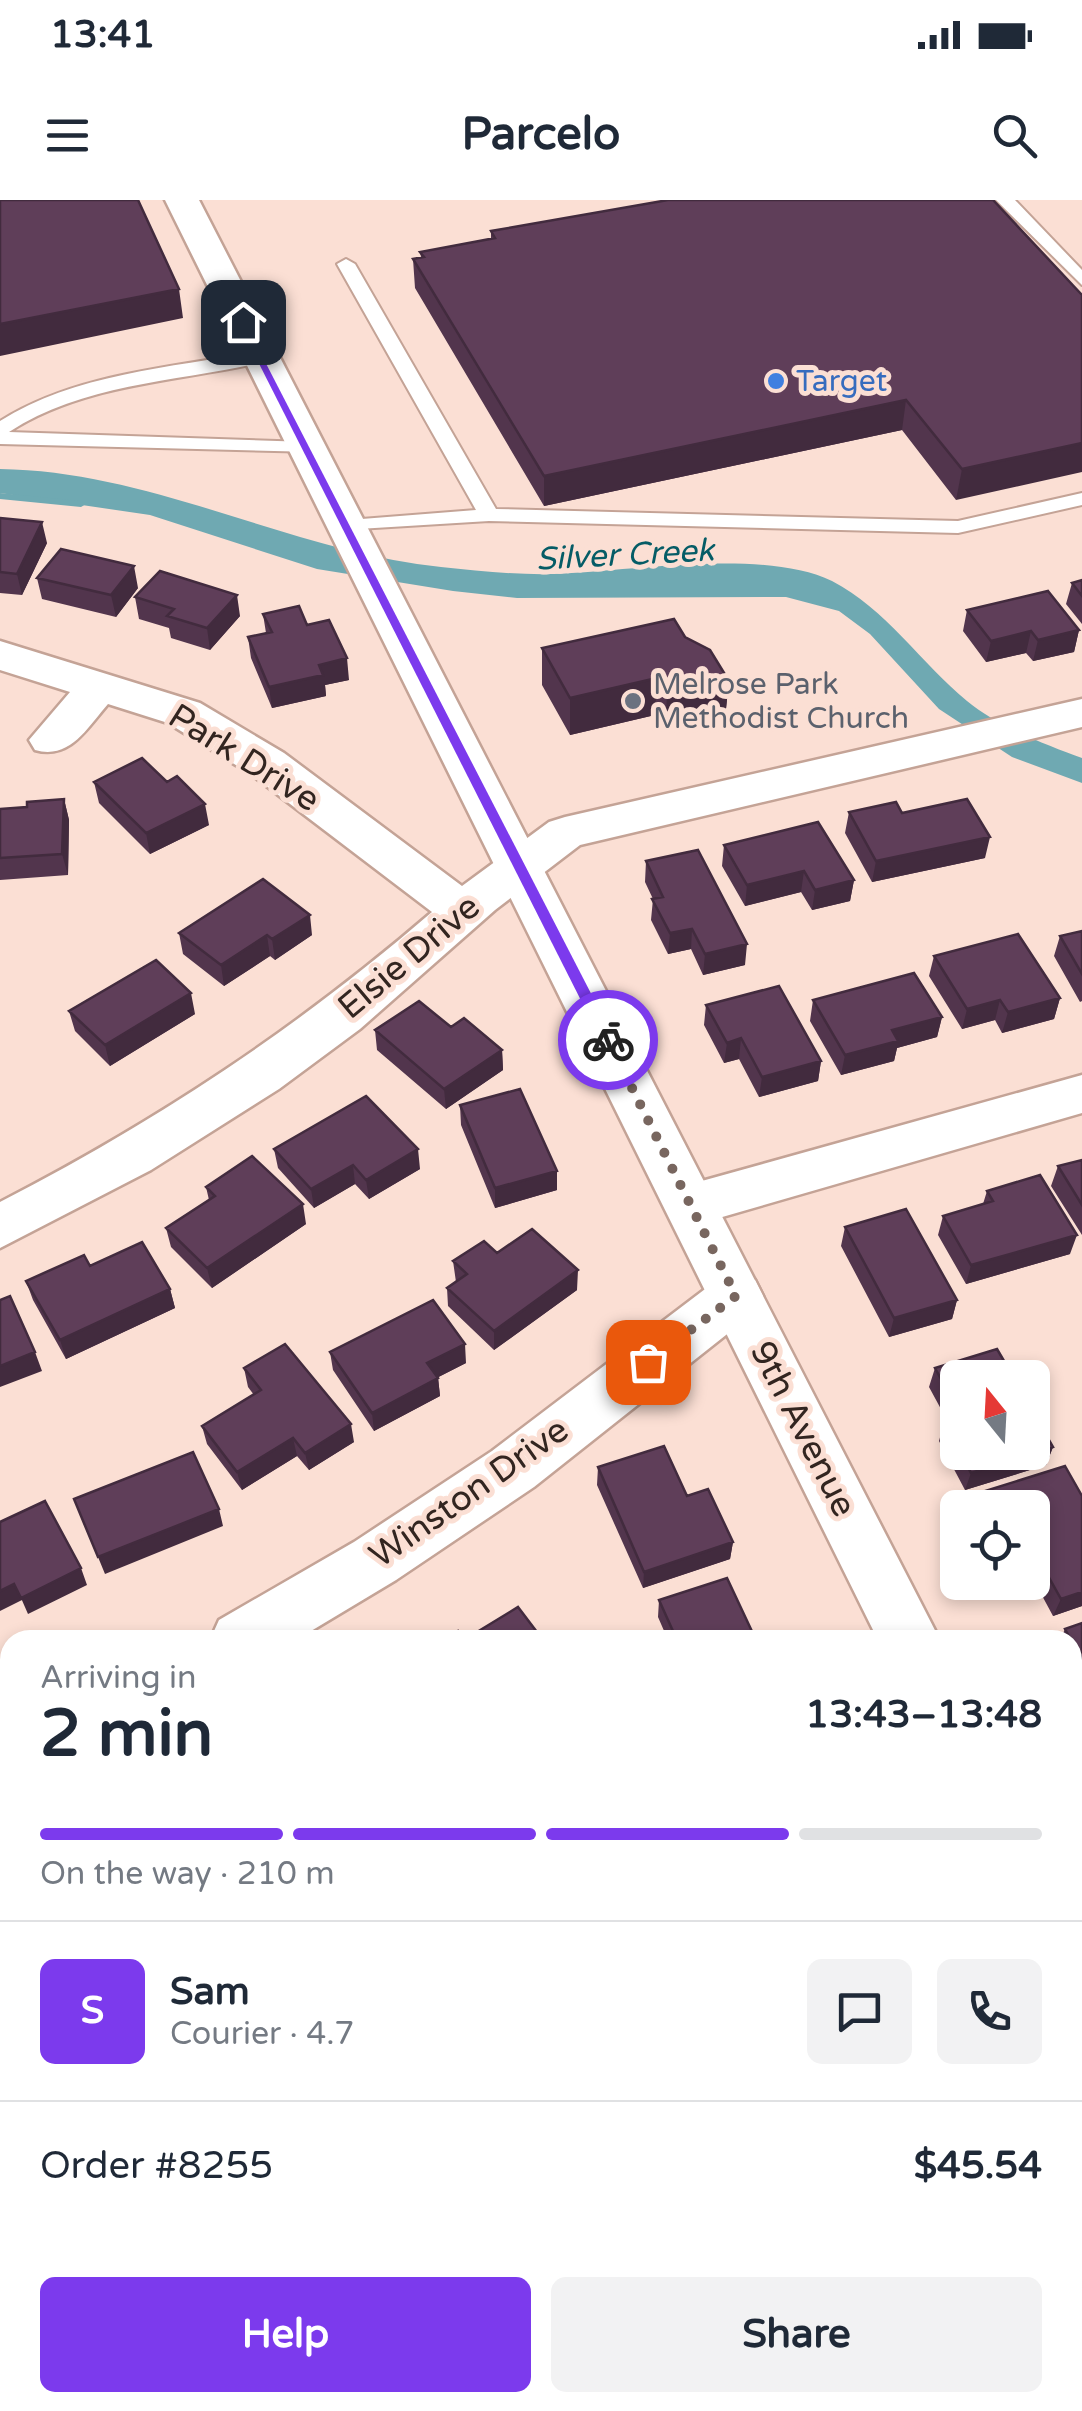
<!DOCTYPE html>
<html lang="en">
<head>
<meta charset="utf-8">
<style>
  body { margin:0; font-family:"Varela Round",sans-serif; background:#f2f2f3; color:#1f2937; height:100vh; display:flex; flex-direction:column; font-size:38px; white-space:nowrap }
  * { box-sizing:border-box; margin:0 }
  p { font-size:32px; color:#747a83 }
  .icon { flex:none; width:55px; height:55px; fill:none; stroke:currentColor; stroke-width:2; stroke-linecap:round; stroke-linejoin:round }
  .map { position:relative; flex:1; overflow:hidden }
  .sheet { position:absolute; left:0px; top:1430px; width:1082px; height:782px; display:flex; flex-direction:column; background:#fff; border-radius:30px 30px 0 0; box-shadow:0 5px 15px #0003 }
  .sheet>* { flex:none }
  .needle { width:65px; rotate:342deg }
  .fabs { position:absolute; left:940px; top:1160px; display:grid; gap:20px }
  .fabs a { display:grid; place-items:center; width:110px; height:110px; border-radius:15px; background:#fff; box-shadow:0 5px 15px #0003; font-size:50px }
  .pin { position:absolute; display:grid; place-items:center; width:85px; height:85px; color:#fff; margin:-42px; border-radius:20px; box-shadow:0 5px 15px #0006 }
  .courier { position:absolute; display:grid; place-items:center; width:100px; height:100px; margin:-50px; border:8px solid #7c3aed; border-radius:50%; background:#fff; color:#222; box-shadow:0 2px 12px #0007 }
  .headline em { font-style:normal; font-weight:700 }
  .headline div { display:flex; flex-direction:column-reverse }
  .headline { display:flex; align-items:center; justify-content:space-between; height:170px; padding:0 40px }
  h1 { font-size:65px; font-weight:700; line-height:75px }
  .bar { display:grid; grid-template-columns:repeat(4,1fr); gap:15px 10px; align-content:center; height:120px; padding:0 40px }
  .bar i { height:12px; border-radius:8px; background:#e0e1e3 }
  .bar .on { background:#7c3aed }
  .bar p { grid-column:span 4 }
  .line { display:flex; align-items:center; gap:25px; padding:0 40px; border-top:2px solid #e0e1e3 }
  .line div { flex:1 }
  .round { display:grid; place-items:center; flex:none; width:105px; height:105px; border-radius:15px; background:#f2f2f3 }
  .button { display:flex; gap:20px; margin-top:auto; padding:20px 40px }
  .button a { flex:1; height:115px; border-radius:15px; background:#7c3aed; color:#fff; font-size:40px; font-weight:700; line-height:115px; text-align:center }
  .button a+a { background:#f2f2f3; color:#1f2937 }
  .status { display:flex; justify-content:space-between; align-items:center; height:70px; padding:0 50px; background:#fff; direction:ltr }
  .status svg { height:28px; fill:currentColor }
  header { display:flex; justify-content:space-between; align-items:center; height:130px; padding:0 40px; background:#fff; font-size:45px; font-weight:700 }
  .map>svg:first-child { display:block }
</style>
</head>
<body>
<div class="status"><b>13:41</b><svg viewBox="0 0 49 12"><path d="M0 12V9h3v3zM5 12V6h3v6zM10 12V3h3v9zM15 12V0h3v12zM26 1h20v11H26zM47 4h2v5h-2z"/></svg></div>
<header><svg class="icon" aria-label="menu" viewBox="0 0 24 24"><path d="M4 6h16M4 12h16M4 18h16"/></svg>Parcelo<svg class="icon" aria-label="search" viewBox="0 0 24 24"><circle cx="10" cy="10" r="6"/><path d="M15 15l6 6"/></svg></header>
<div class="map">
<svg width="1082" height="2211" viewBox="0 0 1082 2211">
  <rect width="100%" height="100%" fill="#fbdfd4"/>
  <path fill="#6fa9b2" d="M0,269c153,2 290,82 441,98 37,4 76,8 113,7 76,-3 210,-26 278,7 53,27 90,83 135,120 30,25 79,44 115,57v25l-70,-26 -73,-48 -69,-75 -31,-23 -53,-14 -269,1 -64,-7 -136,-22 -167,-54 -150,-22z"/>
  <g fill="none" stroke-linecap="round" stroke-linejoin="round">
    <path fill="#6fa9b2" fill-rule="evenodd" d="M0,293l81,8 5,3 -5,3 -81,-8z"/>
    <g stroke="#c4a396" stroke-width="4">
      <path id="service" d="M996,0h19l67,70v15z
        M346,59l9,5 141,245 462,12 124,-28v12l-124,28 -469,-12 -147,9v-8l7,-2 127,-10 -139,-246z
        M261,151l7,2v8c-87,21 -182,21 -259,71l299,10 7,2v8l-315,-8v-23c75,-48 175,-54 261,-70z"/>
    </g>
    <g stroke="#c4a396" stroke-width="5">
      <path id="minor" d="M0,441l200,62 84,50 178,133 87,-64 16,-5 517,-118v28l-502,118 -85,65 -135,119 -81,60 -128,81 -151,78v-46c159,-82 296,-173 432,-290l-180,-137 -84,-52 -60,-19c-21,24 -38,56 -73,46l-6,-10 41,-48 -70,-22z
        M1082,875v38l-391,113 -19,-6 -8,-15 8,-15 19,-6z
        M736,1074l19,6 8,16 -8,16 -221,175 -138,93 -100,60h-86l9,-20 135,-78 138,-91 225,-171z
        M10,1522v61l-10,4v-61z
        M200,2202h91l-4,9h-91z"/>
    </g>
    <g stroke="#c4a396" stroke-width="5">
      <path id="tertiary" d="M165,0h34l741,1440h-62z
        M1072,1732l10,3v83l-10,-4z"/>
    </g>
    <use href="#service" fill="#fff" fill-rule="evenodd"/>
    <use href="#minor" fill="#fff" fill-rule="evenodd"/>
    <use href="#tertiary" fill="#fff" fill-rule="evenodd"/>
  </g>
  <path fill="#52354d" d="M491,31l591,64 -126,205 -54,-70 -358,76 -129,-218 -2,-29 8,-2 -1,-5 71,-13z
    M0,318l47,25 -25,52 -22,-2z
    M37,378l101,10 -22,29 -74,-18z
    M1082,380v44l-16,-20 6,-21z
    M135,397l105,19 -30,34 -39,-12 -2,-10 -30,-9z
    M967,410l112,20 -5,22 -41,9 -7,-8 -40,9 -23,-31z
    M263,414l44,11 42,55 -24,5 1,11 -54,12 -21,-50 -3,-21 18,-4z
    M685,437l44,44 -4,37 -60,14 -10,-17 -85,20 -28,-50v-37z
    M94,582l115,43 -59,29 -51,-51z
    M64,599l5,21 -1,55 -68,5v-71l27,-2z
    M849,612l53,1 83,45 -113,24 -27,-49z
    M724,645l130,35 -4,21 -38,9 -11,-18 -56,14 -23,-40z
    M646,661l99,104 -42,10 -12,-26 -23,5 -17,-34 2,-21 -8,-17z
    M1082,731v70l-2,1 -26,-46 6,-20z
    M179,733l133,2 -37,25 -5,-4 -46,30 -41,-32z
    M934,756l126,42 -6,21 -52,14 -7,-13 -33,9 -33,-53z
    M813,800l129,17 -5,20 -40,11 -3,13 -53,14 -31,-54z
    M706,805l115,56 -3,20 -59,16 -20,-38 -15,4 -20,-38z
    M69,811l126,3 -85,52 -35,-35z
    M451,827l51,23 1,20 -57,39 -69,-59 -2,-20z
    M460,905l97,66v19l-62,18 -34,-83z
    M274,949l146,20 -51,30 -14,-15 -41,24 -36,-40z
    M1082,960v75l-31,-49 7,-20z
    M206,987l100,37 -94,64 -41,-41 -5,-19 43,-28z
    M987,991l83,63 -104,30 -28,-49 5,-19 40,-12z
    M845,1027l112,73 -5,19 -63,18 -48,-91z
    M497,1053l80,37 -83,60 -46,-44 -1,-18 9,-6 -3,-21z
    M90,1066l80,23 5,19 -109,51 -33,-59 -7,-19z
    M330,1152l136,11 -28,14 2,19 -66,35 -41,-61z
    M244,1168l110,74 -45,28 -12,-14 -55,34 -35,-46 -5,-18 52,-31 -6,-8z
    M935,1168l23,10v74h74l21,-5 -7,18 -81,25 -26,-49 5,-18 4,-1 -19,-35z
    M598,1267l89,29 46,46 -3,17 -87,29 -46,-103z
    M982,1292l100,4v110l-29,10 -21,-39v-69h-55z
    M659,1400l97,40h-88l-10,-23z
    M1082,1423v68l-10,-18v-33h-12l5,-11z
    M585,2202h167l-14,9h-148z"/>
  <path fill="#422b3e" d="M179,89l4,29 -183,38v-32z
    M906,200l-4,30 -358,76v-30z
    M1082,243v29l-126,28 6,-31z
    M42,322l5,21 -25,52 -5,-21z
    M134,366l4,22 -22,29 -5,-22z
    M237,395l3,21 -30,34 -3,-22z
    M1079,430l-5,22 -41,9 5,-21z
    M1031,431l-5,22 -40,9 5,-21z
    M347,458l2,22 -24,5 1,11 -54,12 -3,-21 50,-22z
    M657,478l-2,37 -85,20v-37z
    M729,481l-4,37 -60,14 2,-37z
    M64,599l5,21 -1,55 -6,-21z
    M205,604l4,21 -59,29 -4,-21z
    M990,637l-5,21 -113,24 4,-21z
    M804,671l-3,21 -56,14 2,-21z
    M854,680l-4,21 -38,9 3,-20z
    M310,715l2,20 -37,25 -3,-21z
    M692,729l-1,20 -23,5 2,-21z
    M267,735l3,21 -46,30 -3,-21z
    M747,744l-2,21 -42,10 2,-21z
    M191,793l4,21 -85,52 -5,-21z
    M1060,798l-6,21 -52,14 6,-21z
    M1000,800l-5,20 -33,9 5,-20z
    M942,817l-5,20 -40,11 -3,13 -53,14 4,-20 47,-25z
    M741,838l-2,21 -15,4 3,-20z
    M502,850l1,20 -57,39 -2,-20z
    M821,861l-3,20 -59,16 3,-20z
    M418,949l2,20 -51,30 -3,-19z
    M353,965l2,19 -41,24 -3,-19z
    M557,971v19l-62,18v-20z
    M303,1004l3,20 -94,64 -5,-20z
    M1077,1035l-7,19 -104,30 5,-19z
    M578,1070l-1,20 -83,60v-19z
    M170,1089l5,19 -109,51 -6,-19z
    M957,1100l-5,19 -63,18 5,-19z
    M465,1144l1,19 -37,19 -2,-19z
    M35,1152l7,19 -42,16v-21z
    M438,1178l2,18 -66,35 -2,-18z
    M351,1224l3,18 -45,28 -4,-17z
    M293,1238l4,18 -55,34 -5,-18z
    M1053,1247l-7,18 -81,25 6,-17z
    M219,1309l4,17 -118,48 -7,-17z
    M733,1342l-3,17 -87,29 1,-16z
    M81,1368l6,17 -59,29 -7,-16z
    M14,1384l8,16 -22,11v-20z
    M1082,1392v14l-29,10 8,-17z
    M10,1765v17l-10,4v-16z
    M743,2202h9l-14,9h-8z"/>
  <path fill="#5f3e59" stroke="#422b3e" stroke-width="2.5" d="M0,0h138l41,89 -179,35z
    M668,0h325l89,95v148l-120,26 -56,-69 -362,76 -131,-217 11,-2 -4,-5 75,-14 -4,-7z
    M0,318l42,4 -25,52 -17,-2z
    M61,349l73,17 -23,29 -74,-17z
    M160,371l77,24 -30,33 -40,-12 7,-7 -39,-12z
    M1082,380v16l-10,-13z
    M1048,391l31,39 -41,10 -7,-9 -40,10 -24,-31z
    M299,406l8,19 22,-5 18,38 -28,7 4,10 -54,12 -21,-50 24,-5 -9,-18z
    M674,419l11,18 25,13 19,31 -62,14 -10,-17 -87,20 -28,-50z
    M142,558l25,24 10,-6 28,28 -59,29 -52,-51z
    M64,599l-2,55 -62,4v-49l27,-2v-5z
    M967,599l23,38 -114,24 -27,-49 47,-10 6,11z
    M818,622l36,58 -39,10 -11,-19 -57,14 -23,-40z
    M698,650l49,94 -42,10 -13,-25 -22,4 -18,-34 11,-2 -17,-36z
    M263,679l47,36 -38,24 -5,-4 -46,30 -42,-32z
    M1082,731v43l-22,-38z
    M1018,734l42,64 -52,14 -8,-12 -33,9 -33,-53z
    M156,760l35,33 -86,52 -36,-34z
    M914,773l28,44 -50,13 6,11 -53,14 -32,-55z
    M779,786l42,75 -59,16 -21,-39 -14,5 -21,-38z
    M419,801l32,26 13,-9 38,32 -58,39 -69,-59z
    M520,889l37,82 -62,17 -35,-83z
    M366,896l52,53 -52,31 -13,-15 -42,24 -37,-40z
    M252,956l51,48 -96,64 -41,-40 49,-32 -9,-9z
    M1082,960v45l-24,-39z
    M1040,975l37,60 -106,30 -28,-49 50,-15 -6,-10z
    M906,1009l51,91 -63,18 -49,-91z
    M532,1029l46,41 -84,61 -47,-43 20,-14 -14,-13 31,-20 13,12z
    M142,1042l28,47 -110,51 -34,-59 58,-26 6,11z
    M10,1096l25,56 -35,14v-66z
    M433,1100l32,44 -38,19 11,15 -66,35 -42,-61z
    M285,1144l66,80 -46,29 -12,-15 -56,34 -35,-46 59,-36 -17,-22z
    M997,1149l17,29h-56v32l-23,-42z
    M1032,1210l21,37 -82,26 -11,-21h72z
    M958,1219v28l-14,-24z
    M664,1246l23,50 21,-7 25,53 -89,30 -46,-105z
    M193,1252l26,57 -121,48 -24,-58z
    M1065,1266l17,30v96l-21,7 -29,-52v-39h-42l-8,-16z
    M45,1301l36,67 -60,30 -7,-14 -14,7v-69z
    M727,1378l29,62h-79l-18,-40z
    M518,1407l25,33h-79z
    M1082,1423v38l-10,-21h-1l-6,-11z
    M458,1431l6,9h-20z
    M10,1685v80l-10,5v-81z
    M10,2000v100l-10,-37v-58z
    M543,2202h15l3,9h-33z
    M591,2202h152l-13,9h-135z"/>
  <path fill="#7c3aed" d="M243,119l372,721 -2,4 -12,-4 -363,-718z"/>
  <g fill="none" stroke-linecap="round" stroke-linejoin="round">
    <path stroke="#78665f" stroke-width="10" stroke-dasharray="0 18" d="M608,840l128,256 -88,66"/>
  </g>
  <circle fill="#3f7fe0" stroke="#fbdfd4" stroke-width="4" cx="776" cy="181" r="10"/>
  <circle fill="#6b7280" stroke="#fbdfd4" stroke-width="4" cx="633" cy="501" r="10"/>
  <g text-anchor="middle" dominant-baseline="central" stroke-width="10" stroke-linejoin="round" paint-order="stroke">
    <g font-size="30" fill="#366cbe" stroke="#fbdfd4" text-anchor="start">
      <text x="796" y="181">Target</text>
    </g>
    <g font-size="30" fill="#5b616d" stroke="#fbdfd4" text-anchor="start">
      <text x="653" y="484">Melrose Park<tspan x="653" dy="34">Methodist Church</tspan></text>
    </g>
    <g font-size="32" font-style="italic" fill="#055c66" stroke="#fbdfd4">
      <text transform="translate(625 355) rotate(-3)">Silver Creek</text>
    </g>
    <g font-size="35" fill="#322520" stroke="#fbdfd4">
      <text transform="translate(244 558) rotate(32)">Park Drive</text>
      <text transform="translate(409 757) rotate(-40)">Elsie Drive</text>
      <text transform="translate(803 1229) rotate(63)">9th Avenue</text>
      <text transform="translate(469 1293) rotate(-35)">Winston Drive</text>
    </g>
  </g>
</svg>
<div class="fabs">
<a><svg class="needle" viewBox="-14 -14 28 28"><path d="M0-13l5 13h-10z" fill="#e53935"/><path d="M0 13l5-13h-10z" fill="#747a83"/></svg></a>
<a><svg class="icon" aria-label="locate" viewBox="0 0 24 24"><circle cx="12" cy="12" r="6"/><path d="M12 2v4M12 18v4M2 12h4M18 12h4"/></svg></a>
</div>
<div class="pin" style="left:648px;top:1162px;background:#ea580c"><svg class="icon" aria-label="bag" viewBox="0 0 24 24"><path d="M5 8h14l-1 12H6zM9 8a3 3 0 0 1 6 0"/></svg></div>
<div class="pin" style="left:243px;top:122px;background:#1f2937"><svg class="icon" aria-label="home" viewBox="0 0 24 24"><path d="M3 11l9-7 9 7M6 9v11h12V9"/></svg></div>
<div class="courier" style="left:608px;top:840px"><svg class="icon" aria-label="bike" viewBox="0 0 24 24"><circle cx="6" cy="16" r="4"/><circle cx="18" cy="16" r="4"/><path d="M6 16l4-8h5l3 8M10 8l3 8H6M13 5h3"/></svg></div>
<section class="sheet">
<div class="headline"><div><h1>2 min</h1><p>Arriving in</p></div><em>13:43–13:48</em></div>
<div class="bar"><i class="on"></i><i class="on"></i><i class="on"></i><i></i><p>On the way · 210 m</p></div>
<div class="line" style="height:180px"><b class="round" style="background:#7c3aed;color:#fff">S</b><div><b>Sam</b><p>Courier · 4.7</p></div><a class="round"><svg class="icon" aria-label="chat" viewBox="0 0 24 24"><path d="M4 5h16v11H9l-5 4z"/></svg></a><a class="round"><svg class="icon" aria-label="phone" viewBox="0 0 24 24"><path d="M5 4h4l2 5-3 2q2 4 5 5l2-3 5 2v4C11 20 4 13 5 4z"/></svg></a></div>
<div class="line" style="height:130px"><div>Order #8255</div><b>$45.54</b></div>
<div class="button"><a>Help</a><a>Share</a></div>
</section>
</div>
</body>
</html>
